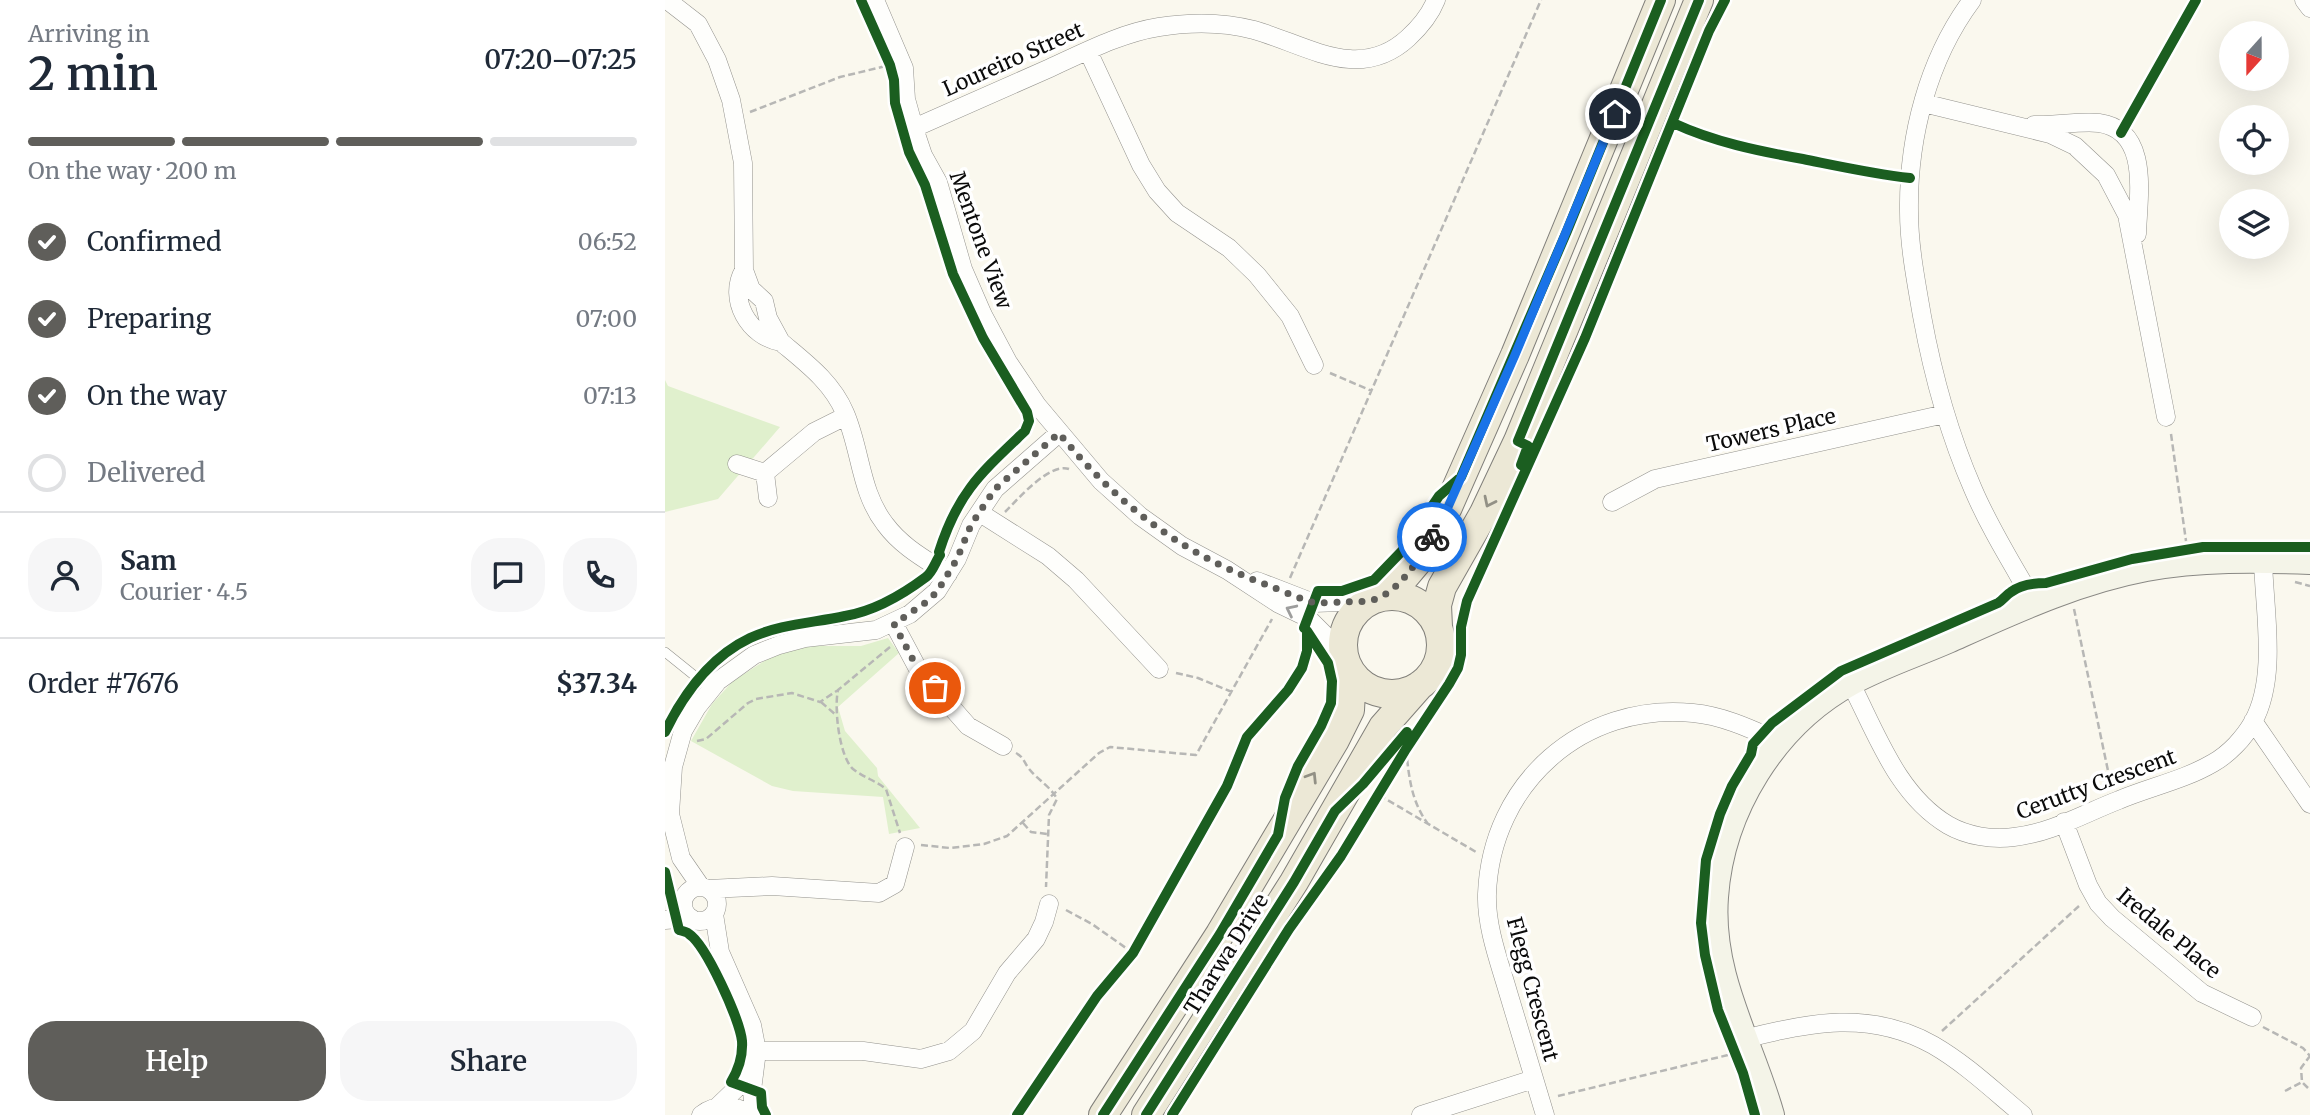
<!DOCTYPE html>
<html lang="en">
<head>
<meta charset="utf-8">
<style>
  body { margin:0; font-family:Merriweather,serif; background:#f6f6f7; color:#1f2937; height:100vh; display:flex; flex-direction:column; font-size:26px; white-space:nowrap }
  * { box-sizing:border-box; margin:0 }
  p { font-size:23px; color:#747a83 }
  .icon { flex:none; width:38px; height:38px; fill:none; stroke:currentColor; stroke-width:2; stroke-linecap:round; stroke-linejoin:round }
  .map { position:relative; flex:1; overflow:hidden }
  .drawer { display:flex; flex-direction:column; background:#fff; width:665px }
  .drawer>* { flex:none }
  .needle { width:46px; rotate:201deg }
  .controls { position:absolute; left:1554px; top:21px; display:grid; gap:14px }
  .controls a { display:grid; place-items:center; width:70px; height:70px; border-radius:50%; background:#fff; box-shadow:0 7px 28px #0002; font-size:35px }
  .pin { position:absolute; display:grid; place-items:center; width:60px; height:60px; color:#fff; margin:-30px; border:4px solid #fff; border-radius:50%; box-shadow:0 2px 7px #0007 }
  .courier { position:absolute; display:grid; place-items:center; width:70px; height:70px; margin:-35px; border:5px solid #1a73e8; border-radius:50%; background:#fff; color:#222; box-shadow:0 2px 9px #0007 }
  .overview em { font-style:normal; font-weight:600 }
  .overview div { display:flex; flex-direction:column-reverse }
  .overview { display:flex; align-items:center; justify-content:space-between; height:119px; padding:0 28px }
  h1 { font-size:46px; font-weight:600; line-height:52px }
  .bar { display:grid; grid-template-columns:repeat(4,1fr); gap:10px 7px; align-content:center; height:84px; padding:0 28px }
  .bar i { height:9px; border-radius:5px; background:#e0e1e3 }
  .bar .current { background:#5f5e5a }
  .bar p { grid-column:span 4 }
  .line { display:flex; align-items:center; gap:18px; padding:0 28px; border-top:2px solid #e0e1e3 }
  .line div { flex:1 }
  .round { display:grid; place-items:center; flex:none; width:74px; height:74px; border-radius:28px; background:#f6f6f7 }
  ol { padding:0 28px; list-style:none }
  li { display:flex; align-items:center; gap:21px; height:77px }
  li p { margin-inline-start:auto }
  li .icon { padding:7px; border-radius:50%; background:#5f5e5a; color:#fff; stroke-width:4 }
  li:last-child { color:#747a83 }
  li i { width:38px; height:38px; border:4px solid #e0e1e3; border-radius:50% }
  .button { display:flex; gap:14px; margin-top:auto; padding:14px 28px }
  .button a { flex:1; height:80px; border-radius:28px; background:#5f5e5a; color:#fff; font-size:28px; font-weight:600; line-height:80px; text-align:center }
  .button a+a { background:#f6f6f7; color:#1f2937 }
  main { display:flex; flex:1; min-height:0 }
  .map>svg:first-child { display:block }
</style>
</head>
<body>
<main>
<section class="drawer">
<div class="overview"><div><h1>2 min</h1><p>Arriving in</p></div><em>07:20–07:25</em></div>
<div class="bar"><i class="current"></i><i class="current"></i><i class="current"></i><i></i><p>On the way · 200 m</p></div>
<ol>
<li><svg class="icon" aria-label="check" viewBox="0 0 24 24"><path d="M5 12l5 5 9-10"/></svg>Confirmed<p>06:52</p></li>
<li><svg class="icon" aria-label="check" viewBox="0 0 24 24"><path d="M5 12l5 5 9-10"/></svg>Preparing<p>07:00</p></li>
<li><svg class="icon" aria-label="check" viewBox="0 0 24 24"><path d="M5 12l5 5 9-10"/></svg>On the way<p>07:13</p></li>
<li><i></i>Delivered</li>
</ol>
<div class="line" style="height:126px"><a class="round"><svg class="icon" aria-label="person" viewBox="0 0 24 24"><circle cx="12" cy="8" r="4"/><path d="M4 21q1-7 8-7t8 7"/></svg></a><div><b>Sam</b><p>Courier · 4.5</p></div><a class="round"><svg class="icon" aria-label="chat" viewBox="0 0 24 24"><path d="M4 5h16v11H9l-5 4z"/></svg></a><a class="round"><svg class="icon" aria-label="phone" viewBox="0 0 24 24"><path d="M5 4h4l2 5-3 2q2 4 5 5l2-3 5 2v4C11 20 4 13 5 4z"/></svg></a></div>
<div class="line" style="height:91px"><div>Order #7676</div><b>$37.34</b></div>
<div class="button"><a>Help</a><a>Share</a></div>
</section>
<div class="map">
<svg width="1645" height="1115" viewBox="0 0 1645 1115">
  <rect width="100%" height="100%" fill="#faf8ee"/>
  <path fill="#e0f0cd" d="M0,380l3,6 112,41 -62,72 -53,13z
    M223,638l11,15 -61,54 7,24 32,37 1,8 42,52 -31,6 -6,-37 -90,-6 -21,-5 -81,-45 21,-37 21,-23 36,-23 37,-12h55z"/>
  <g fill="none" stroke-linecap="round" stroke-linejoin="round">
    <g stroke="#93928d" stroke-width="10">
      <path id="lane" d="M0,652l46,37"/>
    </g>
    <g stroke="#93928d" stroke-width="19">
      <path id="street" d="M2,0l31,24 19,36 14,40 12,63 1,107c-17,29 5,67 37,72 25,21 51,40 64,71 16,37 15,79 40,111 17,23 40,35 63,50
        M210,0l29,68 2,31 8,29 9,27 15,27 25,87 20,46 25,47 29,43 64,76 39,35 42,30 45,24 52,34 29,14 35,35
        M1307,0c-44,59 -64,137 -63,211 0,35 7,70 13,105 11,60 27,118 51,173 17,40 40,76 61,113
        M1639,0l6,8
        M423,51l53,114 16,26 20,22 52,35 28,27 33,41 24,49
        M1258,103l127,31 25,12 31,29 21,40 39,202
        M1369,125c21,1 44,-4 65,-2 52,7 39,74 38,111
        M249,128c45,-20 90,-40 136,-60 35,-16 71,-35 109,-41 31,-5 65,-5 95,3 53,15 105,53 154,8 12,-11 22,-23 28,-38
        M79,270l7,19 13,12 4,17 13,24
        M72,464l28,9 3,25
        M100,473l49,-41 32,-16
        M947,502l43,-23 290,-65
        M315,513l68,43 28,24 83,89
        M592,581l57,22 55,-2
        M229,624l24,45 50,57 35,20
        M1185,682c26,50 47,113 98,143 19,11 44,15 66,12 37,-4 71,-24 105,-37 31,-13 65,-20 94,-37 16,-9 31,-25 40,-41 25,-45 11,-113 10,-162
        M1588,721l57,83
        M1399,822l24,63 10,18 14,15 90,75 50,24
        M36,887l-20,-29 -11,-44 3,-47 10,-36 14,-24 21,-26 36,-26 25,-10 26,-7 71,-8 34,-16 27,-23 20,-32 14,-34 24,-36 64,-56
        M18 904a17 17 0 1 1 34 0a17 17 0 1 1-34 0Z
        M43,889l64,-3 107,7 16,-9 10,-37
        M49,914l6,38 32,73 5,26 -5,39 2,25
        M0,920l26,-2
        M1079,1039c65,-17 127,-29 189,6 33,19 61,46 90,70
        M92,1051h106l58,8 28,-8 24,-20 34,-58 29,-34 8,-17 5,-18
        M52,1107l23,-22 12,-19
        M36,1115c16,-12 34,-11 50,0
        M756,1115l113,-36
        M880,1115c-12,-41 -25,-82 -37,-123 -9,-31 -22,-65 -21,-98 4,-111 96,-192 206,-181 31,3 58,16 85,28"/>
    </g>
    <g stroke="#898884" stroke-width="28">
      <path id="secondary" d="M1106,1115c-21,-74 -62,-139 -56,-218 6,-87 59,-173 136,-215 31,-17 65,-28 97,-42 65,-29 129,-59 198,-72 54,-10 110,-9 164,-7"/>
    </g>
    <g stroke="#807f7a" stroke-width="30">
      <path id="primary" d="M678 645a49 49 0 1 1 98 0a49 49 0 1 1-98 0Z
        M716,597l21,-17 16,-19 30,-54 67,-152 146,-355
        M773,627l-1,-22 5,-18 42,-74 34,-72 181,-441
        M438,1115l117,-181 115,-194 15,-30 2,-36
        M481,1115l148,-233 89,-155 37,-42"/>
    </g>
    <path stroke="#b7b7b5" stroke-width="2.5" stroke-dasharray="7 3.5" stroke-linecap="butt" d="M85,112l90,-35 46,-11
      M665,373l42,18
      M1506,434l15,107
      M340,512c13,-13 45,-50 64,-43
      M625,578l251,-578
      M1630,582l15,4
      M1409,609l37,176
      M225,647l-52,43c-4,18 1,66 15,79 10,8 23,12 33,20l14,44
      M511,673l22,5 34,14
      M156,702l15,13
      M32,741l9,-2 42,-36 8,-4 36,-6 28,9 18,-12
      M741,749c3,28 5,52 22,75
      M351,753c8,4 8,10 14,17 8,10 21,17 27,29l-8,16 -3,72
      M714,795l97,57
      M358,823l8,9 16,2
      M256,845l29,3 34,-4 23,-8 92,-83 11,-6 86,8 76,-136
      M401,910l26,14 41,29
      M1598,1027l40,21 7,8
      M1277,1031l137,-125
      M1643,1088l-6,-6 -1,-14 9,-12
      M1620,1091l17,-9
      M893,1096l170,-41"/>
    <use href="#lane" stroke="#fefefc" stroke-width="9"/>
    <use href="#street" stroke="#fefefc" stroke-width="18"/>
    <use href="#secondary" stroke="#f4f4e8" stroke-width="26"/>
    <use href="#primary" stroke="#ece8d6" stroke-width="28"/>
    <g stroke="#fff" stroke-width="15">
      <path id="cycleway" d="M1008,123c41,19 85,28 130,36 35,7 71,15 107,19
        M1456,133l75,-133
        M856,465l7,-19 -10,-5 181,-441
        M639,628l14,-37h24l32,-11 28,-29 37,-55 22,-19 106,-246 94,-231
        M0,732c19,-39 45,-75 85,-94 30,-14 63,-15 95,-22 30,-5 57,-21 81,-39 6,-4 10,-16 14,-22l-1,-3c19,-60 42,-79 86,-121l4,-10 -2,-9 -44,-74 -30,-64 -28,-89 -16,-33 -14,-49 -1,-23 -4,-15 -29,-65
        M0,872l14,58c3,1 9,2 10,4 17,11 51,86 53,107 1,16 -3,28 -11,41l30,11 1,14 4,8
        M352,1115l80,-119 36,-43 94,-167 20,-49 41,-47 14,-22 5,-17v-20
        M438,1115l117,-181 58,-99 7,-37 13,-32 23,-40 10,-23 1,-22 -4,-18 -21,-32
        M481,1115l148,-233 41,-71 28,-27 44,-52
        M507,1115l117,-186 52,-73 65,-107 43,-65 9,-16 3,-13v-28l6,-26 118,-263 124,-307 16,-31
        M1090,1115l-12,-42 -25,-63 -13,-55 -4,-32 5,-63 14,-46 12,-28 19,-32 2,-10 19,-21 69,-52 157,-68c5,-3 8,-8 13,-11 9,-7 24,-9 35,-9l86,-24 71,-12h107"/>
    </g>
    <use href="#cycleway" stroke="#1b5e20" stroke-width="10"/>
  </g>
  <defs><path id="oneway-chevron" d="M-2-3.5L2.5 0L-2 3.5" fill="none" stroke-width="1.6" stroke-linecap="round" stroke-linejoin="round" transform="scale(1.75)"/></defs>
  <g stroke="#929085">
    <use href="#oneway-chevron" transform="translate(824 502) rotate(116)"/>
    <use href="#oneway-chevron" transform="translate(647 777) rotate(-58)"/>
  </g>
  <use stroke="#9d9d9c" href="#oneway-chevron" transform="translate(626 610) rotate(-154)"/>
  <g fill="none" stroke-linecap="round" stroke-linejoin="round">
    <path stroke="#5f5e5a" stroke-width="7" stroke-dasharray="0 12.6" d="M270,688l-17,-19 -24,-45 31,-21 12,-11 20,-33 14,-34 24,-36 64,-56c56,69 120,119 203,150 16,6 33,14 50,19 10,2 22,0 32,0 12,-1 25,1 37,-5 23,-13 38,-38 51,-60"/>
    <path stroke="#1a73e8" stroke-width="9" d="M767,537l16,-30 67,-152 100,-241"/>
  </g>
  <g text-anchor="middle" dominant-baseline="central" stroke-width="7" stroke-linejoin="round" paint-order="stroke">
    <g font-size="21" fill="#0b0b0b" stroke="#fff">
      <text transform="translate(348 59) rotate(-24)">Loureiro Street</text>
      <text transform="translate(316 240) rotate(70)">Mentone View</text>
      <text transform="translate(1106 430) rotate(-13)">Towers Place</text>
      <text transform="translate(1431 784) rotate(-20)">Cerutty Crescent</text>
      <text transform="translate(1504 933) rotate(40)">Iredale Place</text>
      <text transform="translate(561 954) rotate(-58)">Tharwa Drive</text>
      <text transform="translate(868 989) rotate(75)">Flegg Crescent</text>
    </g>
  </g>
</svg>
<div class="controls">
<a><svg class="needle" viewBox="-14 -14 28 28"><path d="M0-13l5 13h-10z" fill="#e53935"/><path d="M0 13l5-13h-10z" fill="#747a83"/></svg></a>
<a><svg class="icon" aria-label="locate" viewBox="0 0 24 24"><circle cx="12" cy="12" r="6"/><path d="M12 2v4M12 18v4M2 12h4M18 12h4"/></svg></a>
<a><svg class="icon" aria-label="layers" viewBox="0 0 24 24"><path d="M12 4l9 5-9 5-9-5zM3 14l9 5 9-5"/></svg></a>
</div>
<div class="pin" style="left:270px;top:688px;background:#ea580c"><svg class="icon" aria-label="bag" viewBox="0 0 24 24"><path d="M5 8h14l-1 12H6zM9 8a3 3 0 0 1 6 0"/></svg></div>
<div class="pin" style="left:950px;top:114px;background:#1f2937"><svg class="icon" aria-label="home" viewBox="0 0 24 24"><path d="M3 11l9-7 9 7M6 9v11h12V9"/></svg></div>
<div class="courier" style="left:767px;top:537px"><svg class="icon" aria-label="bike" viewBox="0 0 24 24"><circle cx="6" cy="16" r="4"/><circle cx="18" cy="16" r="4"/><path d="M6 16l4-8h5l3 8M10 8l3 8H6M13 5h3"/></svg></div>
</div>
</main>
</body>
</html>
